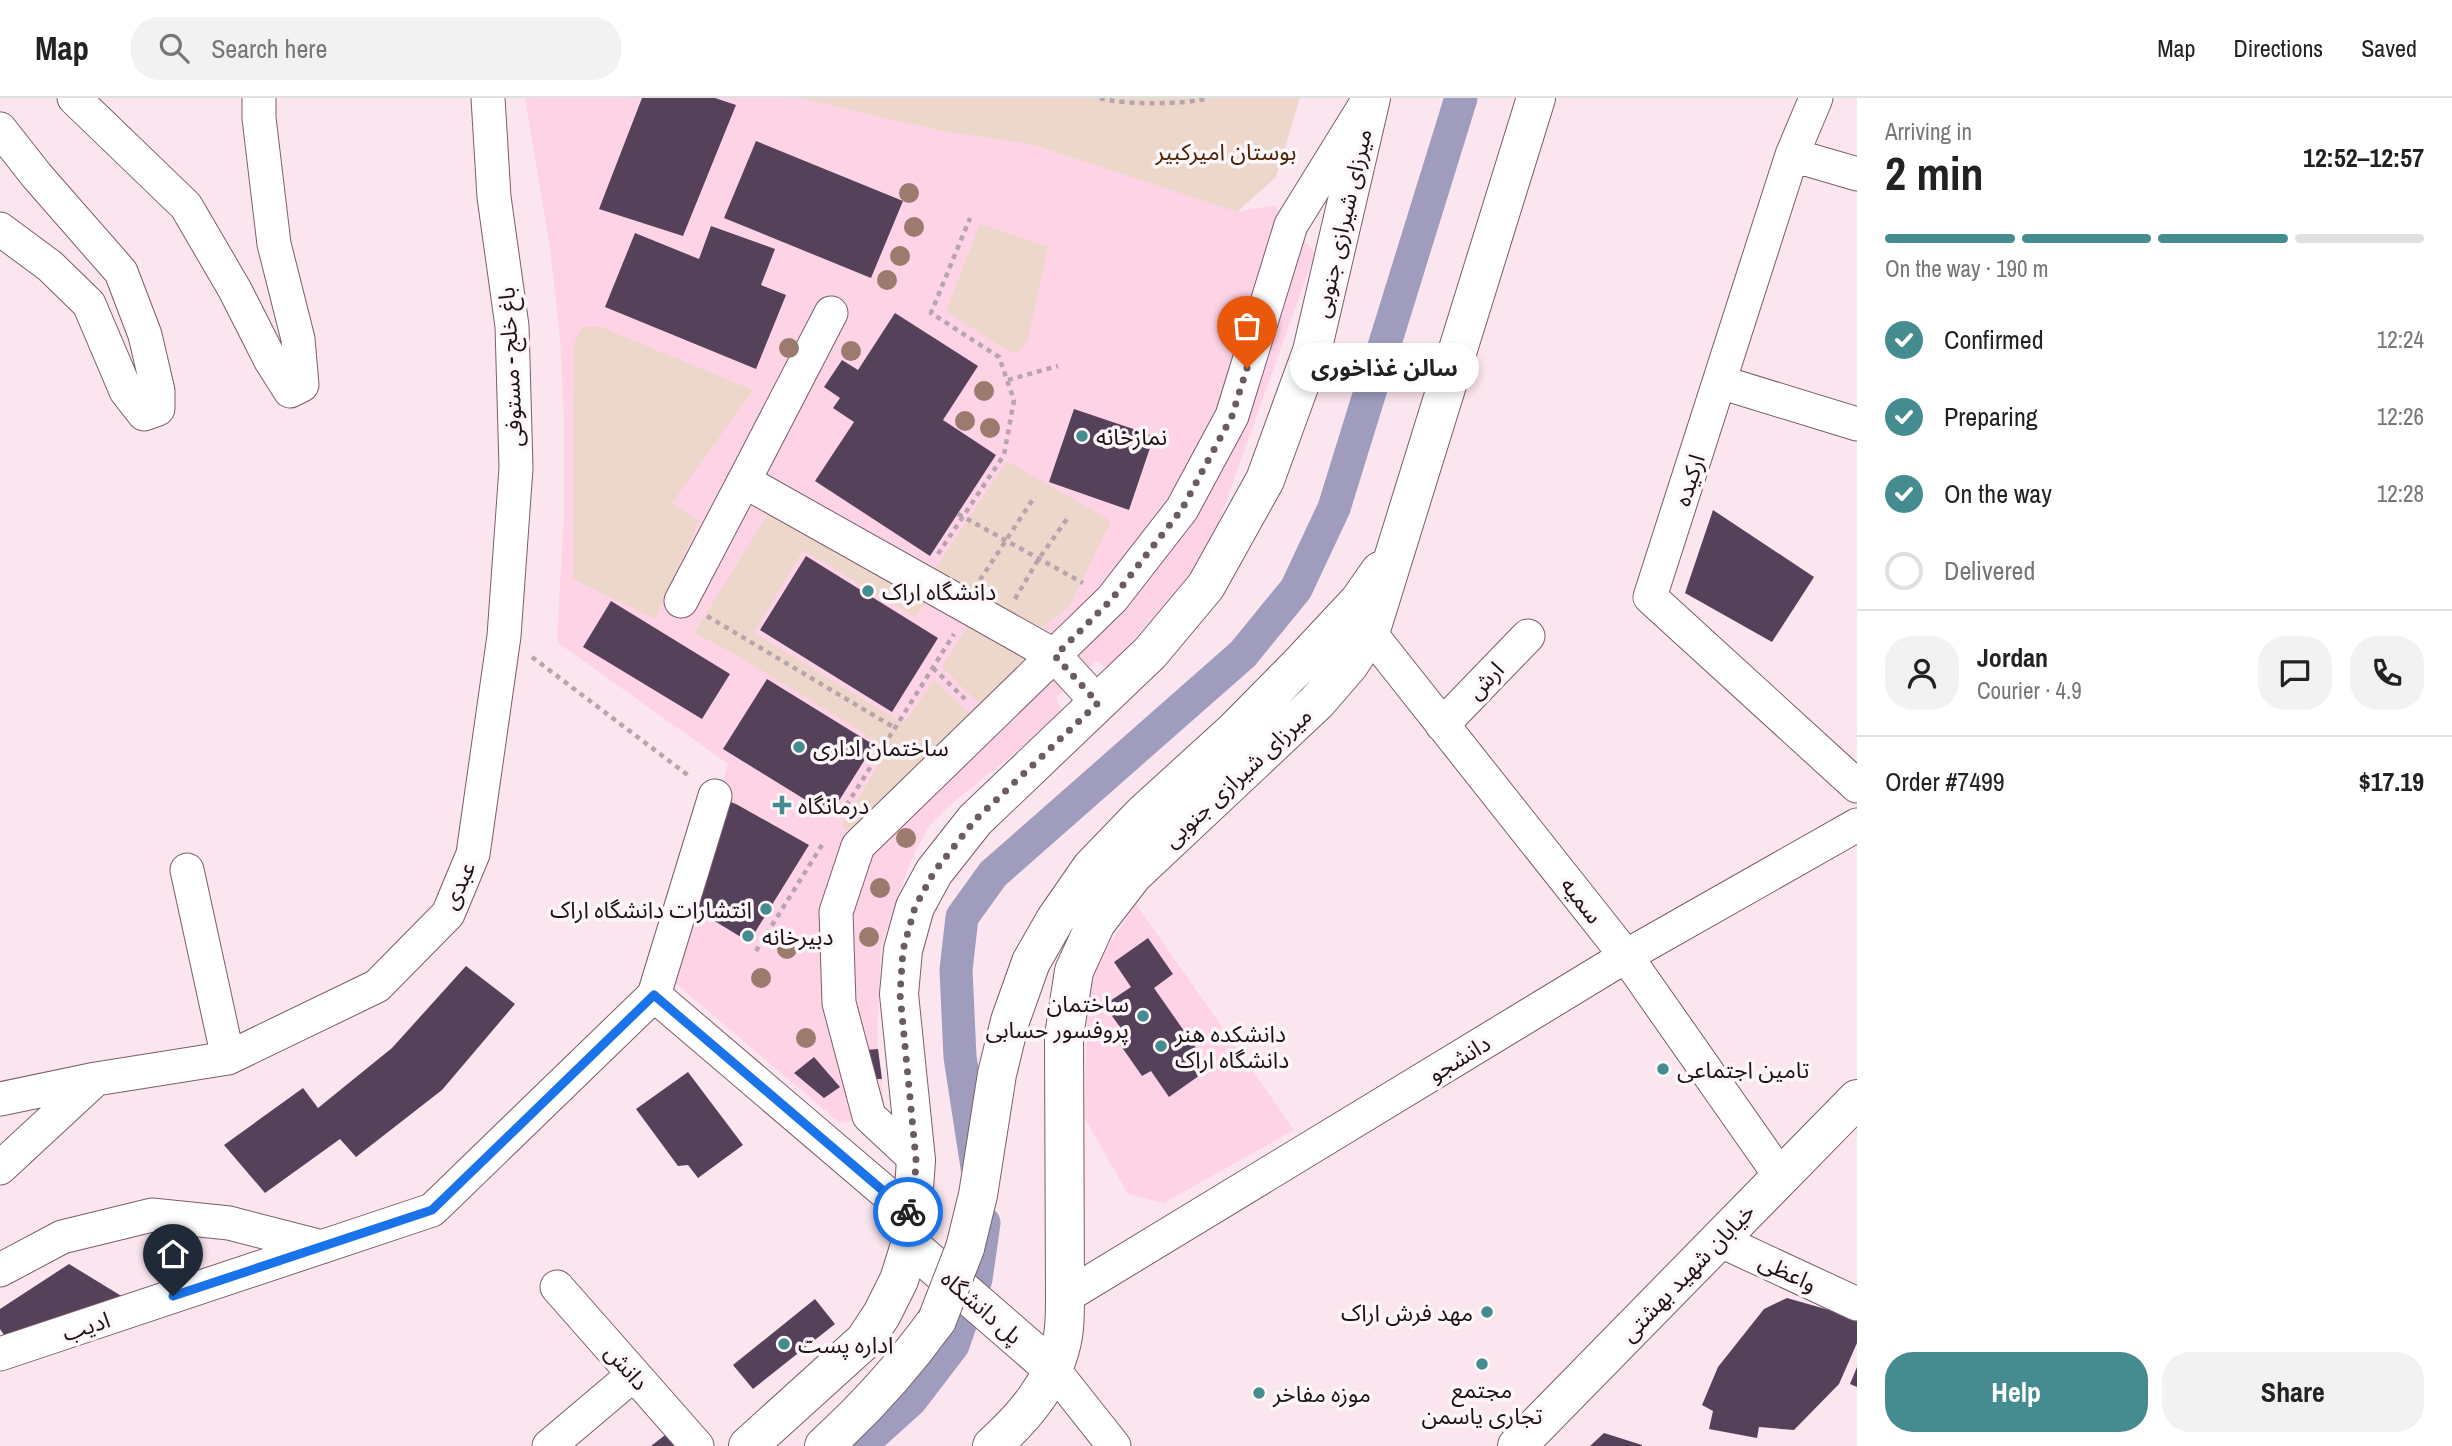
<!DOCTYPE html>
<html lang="en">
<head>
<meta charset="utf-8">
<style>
  body { margin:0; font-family:"Archivo Narrow","Noto Sans Arabic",sans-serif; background:#f2f2f2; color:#222; height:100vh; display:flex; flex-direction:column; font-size:26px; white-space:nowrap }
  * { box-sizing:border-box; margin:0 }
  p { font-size:23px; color:#767676 }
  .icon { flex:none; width:38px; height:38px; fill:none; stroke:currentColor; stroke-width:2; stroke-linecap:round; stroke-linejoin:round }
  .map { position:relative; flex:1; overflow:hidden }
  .drawer { display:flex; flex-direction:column; background:#fff; width:595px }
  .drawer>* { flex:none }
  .pin { position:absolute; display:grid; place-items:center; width:60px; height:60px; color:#fff; margin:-72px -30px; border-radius:50% 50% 50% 0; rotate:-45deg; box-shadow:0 0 7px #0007 }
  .pin .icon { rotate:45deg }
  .courier { position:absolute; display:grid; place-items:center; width:70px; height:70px; margin:-35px; border:5px solid #1a73e8; border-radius:50%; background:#fff; color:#222; box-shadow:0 2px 9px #0007 }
  .bubble { position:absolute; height:49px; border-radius:24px; background:#fff; box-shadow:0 4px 10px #0003; font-size:23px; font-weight:700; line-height:49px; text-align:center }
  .headline em { font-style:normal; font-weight:700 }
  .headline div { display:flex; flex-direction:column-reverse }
  .headline { display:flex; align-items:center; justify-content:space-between; height:119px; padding:0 28px }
  h1 { font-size:46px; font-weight:700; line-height:52px }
  .bar { display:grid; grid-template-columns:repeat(4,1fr); gap:10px 7px; align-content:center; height:84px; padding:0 28px }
  .bar i { height:9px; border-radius:5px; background:#e0e0e0 }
  .bar .selected { background:#448c8f }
  .bar p { grid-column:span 4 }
  .line { display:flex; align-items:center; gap:18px; padding:0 28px; border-top:2px solid #e0e0e0 }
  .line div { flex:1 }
  .round { display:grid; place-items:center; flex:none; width:74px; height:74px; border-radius:28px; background:#f2f2f2 }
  ol { padding:0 28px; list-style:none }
  li { display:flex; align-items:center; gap:21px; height:77px }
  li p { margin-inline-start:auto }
  li .icon { padding:7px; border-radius:50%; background:#448c8f; color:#fff; stroke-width:4 }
  li:last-child { color:#767676 }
  li i { width:38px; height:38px; border:4px solid #e0e0e0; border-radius:50% }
  .cta { display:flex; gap:14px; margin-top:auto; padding:14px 28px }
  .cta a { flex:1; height:80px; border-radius:28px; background:#448c8f; color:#fff; font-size:28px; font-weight:700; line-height:80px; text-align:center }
  .cta a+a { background:#f2f2f2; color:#222 }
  header { display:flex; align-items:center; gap:42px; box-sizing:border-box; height:98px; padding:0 35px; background:#fff; border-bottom:2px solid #e0e0e0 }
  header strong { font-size:33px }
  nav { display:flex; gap:38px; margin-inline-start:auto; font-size:24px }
  .search { width:490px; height:63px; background:#f2f2f2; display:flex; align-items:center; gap:18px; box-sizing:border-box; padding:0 24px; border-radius:28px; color:#767676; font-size:26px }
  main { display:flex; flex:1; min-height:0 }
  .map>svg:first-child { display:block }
</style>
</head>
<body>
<header>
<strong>Map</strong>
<div class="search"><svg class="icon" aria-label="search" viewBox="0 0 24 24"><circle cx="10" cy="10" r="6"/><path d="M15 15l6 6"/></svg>Search here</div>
<nav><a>Map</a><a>Directions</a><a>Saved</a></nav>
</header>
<main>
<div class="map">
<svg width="1857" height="1348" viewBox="0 0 1857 1348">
  <rect width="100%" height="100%" fill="#fbe5ee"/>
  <path fill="#fed3e6" d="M525,0h273l143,33 90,13 206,68 37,-7 41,48 -108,302 -99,114 -12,-8 -40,37 7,16 -113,91 -21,21 -19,36 -29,85 -4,92 8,74 -45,10 -172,-146 60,-213 -171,-122 7,-130v-90l-4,-84 -10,-91z
    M1136,806l158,226 -130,73 -36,-9 -44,-77 5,-143z"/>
  <path fill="#edd7cb" d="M798,0h502l-24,79 -39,35 -206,-68 -90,-13z
    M980,126l68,23 -20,92 -11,15 -19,-9 -52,-34z
    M582,229h19l152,63 -81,113 27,18 -44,98 -82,-40 1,-236z
    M1007,363l104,60 -42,86 -34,26 -101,-63z
    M773,408l159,89 -17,22 -112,-67 -49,83 150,91 30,-44 42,40 -120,116 -14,-9 46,-79 -148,-91 -46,-24z
    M972,521l66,39 -52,52 -44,-43z"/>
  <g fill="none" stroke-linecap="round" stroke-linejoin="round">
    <path stroke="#9f9cbd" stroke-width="33" d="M977,1069l-17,-110 -4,-87 6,-53 31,-43 250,-220 53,-65 38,-81 127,-410
      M860,1348l51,-46 42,-55 23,-66 8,-56"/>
  </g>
  <path fill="#55425a" d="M642,0h73l21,7 -53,131 -84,-27z
    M756,43l147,60 -32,77 -147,-60z
    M711,128l64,23 -14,36 25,10 -30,74 -151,-62 30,-74 64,26z
    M895,215l83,53 -35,54 53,35 -66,101 -115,-75 39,-59 -21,-14 7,-10 -16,-11 18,-27 16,10z
    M1074,311l80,27 -25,74 -80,-28z
    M1713,412l101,67 -42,65 -87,-49z
    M806,458l132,82 -46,74 -132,-82z
    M611,503l119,73 -28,45 -119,-72z
    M767,581l107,66 -44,70 -107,-66z
    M725,702l11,4 73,41 -60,97 -54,-33z
    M1148,840l25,36 -19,14 56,80 -41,29 -18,-26 -9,5 -30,-43 8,-6 -16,-22 27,-18 -17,-25z
    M466,868l49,38 -73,86 -86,67 -16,-18 -75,54 -41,-48 79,-57 15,20 74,-60z
    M878,951l4,30h-15l-2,-29z
    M814,959l26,30 -16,11 -30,-25z
    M688,974l55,73 -45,33 -10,-13 -10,1 -42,-57z
    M69,1166l59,36 -122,38 -6,-9v-20z
    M1787,1200l70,20v25l-18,41 -45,46 -35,-3 -2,11 -48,-9 4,-18 -11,-6 16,-38 46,-58z
    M815,1201l20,25 -82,65 -20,-24z
    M1857,1269v20l-7,-3z
    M669,1334l11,14h-29z
    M1604,1335l38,12v1h-52z"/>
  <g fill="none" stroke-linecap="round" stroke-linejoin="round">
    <g stroke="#7b5d6b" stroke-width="35">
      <path id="minor" d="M74,0l112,108 49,84 36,71 19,30 12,-6 -4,-46 -24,-95 -15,-126v-20
        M1816,0l-24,57 -142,442 207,189
        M0,31l37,47 84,96 24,63 13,56v18l-14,5 -18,-23 -37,-87 -39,-38 -50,-37
        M1792,57l65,19
        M1720,284l137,42
        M744,383l87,-168
        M681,503l63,-120 311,175 43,47
        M1370,535l256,323 155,221
        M1442,627l86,-89
        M187,772l41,188
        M654,897l61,-199
        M0,1001l96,-20 132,-21 149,-72 71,-72 25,-60 31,-218 12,-168 -4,-142 -18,-129 -6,-99
        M916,1062l-47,-44 -30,-113 -3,-91 22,-66 254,-247 70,-90 50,-93 59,-191 73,-118
        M0,1070l96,-89
        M1719,1142l138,64
        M0,1172l62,-33 90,-22 77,8 93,24
        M557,1189l140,159
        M1065,1199l561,-341 231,-131
        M0,1256l432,-144 222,-215 259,221
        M1053,1271l61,77
        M549,1348l84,-71"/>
    </g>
    <g stroke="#7b5d6b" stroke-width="40">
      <path id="major" d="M910,1147l143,124
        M965,1150l13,-53 19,-121 13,-53 21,-59 24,-42 36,-52 53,-55 90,-82 69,-70 56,-60 21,-30
        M748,1348l117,-106 17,-26 17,-34 11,-35 6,-85 -17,-166 4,-44 12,-43 19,-35 41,-52 175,-167 56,-67 59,-106 47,-129 59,-253
        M824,1348c43,-39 79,-79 113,-126
        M992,1348c33,-30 63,-64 71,-110 2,-12 2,-26 2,-39l-1,-261 10,-65 22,-48 37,-48 184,-173 32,-37 21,-32 166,-535
        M1517,1348l340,-347"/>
    </g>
    <path stroke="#b7a4ac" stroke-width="4.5" stroke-dasharray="5 5" stroke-linecap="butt" d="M1100,0c21,7 87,7 108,0
      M1008,282l50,-14
      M958,416l125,69
      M938,456l66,-99 10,-55 -15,-43 -68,-44 39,-95
      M980,482l55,-84
      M1015,501l23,-39 31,-44
      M707,518l188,112
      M532,559l157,119
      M933,570l32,31
      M841,716l113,-180
      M756,853l66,-106"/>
    <use href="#minor" stroke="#fff" stroke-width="33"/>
    <use href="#major" stroke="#fff" stroke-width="38"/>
    <g stroke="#7b5d6b" stroke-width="40" stroke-linecap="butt">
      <path id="major-bridge" d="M937,1222l28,-72"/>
    </g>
    <use href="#major-bridge" stroke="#fff" stroke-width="38"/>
  </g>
  <g fill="#9c7a6d">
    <circle cx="909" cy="95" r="10"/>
    <circle cx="914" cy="129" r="10"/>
    <circle cx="900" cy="158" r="10"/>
    <circle cx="887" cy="182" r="10"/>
    <circle cx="789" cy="250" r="10"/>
    <circle cx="851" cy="253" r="10"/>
    <circle cx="984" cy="293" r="10"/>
    <circle cx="965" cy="323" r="10"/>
    <circle cx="990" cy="330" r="10"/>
    <circle cx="906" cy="740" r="10"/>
    <circle cx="880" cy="790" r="10"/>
    <circle cx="869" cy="839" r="10"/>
    <circle cx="787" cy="851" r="10"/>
    <circle cx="761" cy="880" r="10"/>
    <circle cx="806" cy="940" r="10"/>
  </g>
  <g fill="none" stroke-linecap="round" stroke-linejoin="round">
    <path stroke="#6b5c63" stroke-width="7" stroke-dasharray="0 12.6" d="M908,1114l5,4 3,-56 -16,-166 3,-44 12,-43 19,-35 41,-52 123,-117 -43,-47 57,-57 70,-90 50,-93 15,-48"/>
    <path stroke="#1a73e8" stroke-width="9" d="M173,1198l259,-86 222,-215 254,217"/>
  </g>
  <g fill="#448c8f" stroke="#fef7fa" stroke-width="2.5">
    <circle cx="1082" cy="338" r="7"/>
    <circle cx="868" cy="493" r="7"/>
    <circle cx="799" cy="649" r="7"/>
    <path d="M778.5 696.5h7v7h7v7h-7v7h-7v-7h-7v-7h7z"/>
    <circle cx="766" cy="811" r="7"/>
    <circle cx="748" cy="838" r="7"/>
    <circle cx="1143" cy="918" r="7"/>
    <circle cx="1161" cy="948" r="7"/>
    <circle cx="1663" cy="971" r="7"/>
    <circle cx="1487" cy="1214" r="7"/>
    <circle cx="784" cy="1246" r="7"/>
    <circle cx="1482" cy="1266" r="7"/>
    <circle cx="1259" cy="1295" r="7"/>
  </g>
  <g text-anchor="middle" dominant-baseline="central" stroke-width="7" stroke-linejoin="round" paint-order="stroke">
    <g font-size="23" fill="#4e2204" stroke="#fef7fa">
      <text x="1226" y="53">بوستان امیرکبیر</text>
    </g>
    <g font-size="23" fill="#1e1218" stroke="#fef7fa">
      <text transform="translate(1342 125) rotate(-77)">میرزای شیرازی جنوبی</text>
      <text transform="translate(510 269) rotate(-93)">باغ خلج - مستوفی</text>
      <text transform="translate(1689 382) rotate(-72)">ارکیده</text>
      <text transform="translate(1485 582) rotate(-46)">ارش</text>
      <text transform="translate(1237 679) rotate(-43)">میرزای شیرازی جنوبی</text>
      <text transform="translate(458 787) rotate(-65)">عبدی</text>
      <text transform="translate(1582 802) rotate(52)">سمیه</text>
      <text transform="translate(1459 960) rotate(-31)">دانشجو</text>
      <text transform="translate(1687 1174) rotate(-46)">خیابان شهید بهشتی</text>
      <text transform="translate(1788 1174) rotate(25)">واعظی</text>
      <text transform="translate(982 1209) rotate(41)">پل دانشگاه</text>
      <text transform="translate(86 1228) rotate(-18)">ادیب</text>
      <text transform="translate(627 1269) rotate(49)">دانش</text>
    </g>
    <g font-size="23" fill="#1e1218" stroke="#fef7fa" text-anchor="start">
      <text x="1096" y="338">نمازخانه</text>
      <text x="882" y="493">دانشگاه اراک</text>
      <text x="813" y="649">ساختمان اداری</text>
      <text x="798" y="707">درمانگاه</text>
      <text x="752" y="811" text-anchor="end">انتشارات دانشگاه اراک</text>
      <text x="762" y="838">دبیرخانه</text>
      <text x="1129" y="905" text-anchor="end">ساختمان<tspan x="1129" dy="26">پروفسور حسابی</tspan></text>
      <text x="1175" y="935">دانشکده هنر<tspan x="1175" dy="26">دانشگاه اراک</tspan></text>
      <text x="1677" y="971">تامین اجتماعی</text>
      <text x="1473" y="1214" text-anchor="end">مهد فرش اراک</text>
      <text x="798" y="1246">اداره پست</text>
      <text x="1482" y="1291" text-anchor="middle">مجتمع<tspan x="1482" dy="26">تجاری یاسمن</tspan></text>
      <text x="1273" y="1295">موزه مفاخر</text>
    </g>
  </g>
</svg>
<div class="pin" style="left:1247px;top:270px;background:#ea580c"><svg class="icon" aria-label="bag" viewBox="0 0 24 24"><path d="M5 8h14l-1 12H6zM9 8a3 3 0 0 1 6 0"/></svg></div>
<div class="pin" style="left:173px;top:1198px;background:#1f2937"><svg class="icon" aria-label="home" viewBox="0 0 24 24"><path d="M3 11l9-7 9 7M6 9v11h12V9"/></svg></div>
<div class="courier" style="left:908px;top:1114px"><svg class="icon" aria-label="bike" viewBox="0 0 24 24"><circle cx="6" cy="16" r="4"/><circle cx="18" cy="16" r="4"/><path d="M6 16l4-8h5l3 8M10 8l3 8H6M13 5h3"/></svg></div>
<div class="bubble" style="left:1290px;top:245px;width:189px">سالن غذاخوری</div>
</div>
<section class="drawer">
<div class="headline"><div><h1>2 min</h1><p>Arriving in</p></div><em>12:52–12:57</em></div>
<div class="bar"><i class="selected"></i><i class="selected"></i><i class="selected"></i><i></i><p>On the way · 190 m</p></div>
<ol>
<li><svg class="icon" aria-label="check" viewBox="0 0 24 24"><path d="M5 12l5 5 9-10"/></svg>Confirmed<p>12:24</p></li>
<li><svg class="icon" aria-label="check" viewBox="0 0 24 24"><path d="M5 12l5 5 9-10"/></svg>Preparing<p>12:26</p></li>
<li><svg class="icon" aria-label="check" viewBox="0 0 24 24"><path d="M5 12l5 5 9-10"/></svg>On the way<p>12:28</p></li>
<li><i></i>Delivered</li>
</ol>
<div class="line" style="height:126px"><a class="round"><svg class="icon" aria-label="person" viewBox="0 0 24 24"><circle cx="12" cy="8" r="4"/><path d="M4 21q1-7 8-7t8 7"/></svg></a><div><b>Jordan</b><p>Courier · 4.9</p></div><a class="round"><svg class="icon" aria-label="chat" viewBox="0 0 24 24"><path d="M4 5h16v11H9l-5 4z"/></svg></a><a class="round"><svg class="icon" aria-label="phone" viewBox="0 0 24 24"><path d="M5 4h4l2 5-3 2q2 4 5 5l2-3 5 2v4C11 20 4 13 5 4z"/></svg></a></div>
<div class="line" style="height:91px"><div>Order #7499</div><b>$17.19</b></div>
<div class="cta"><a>Help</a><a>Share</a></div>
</section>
</main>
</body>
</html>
